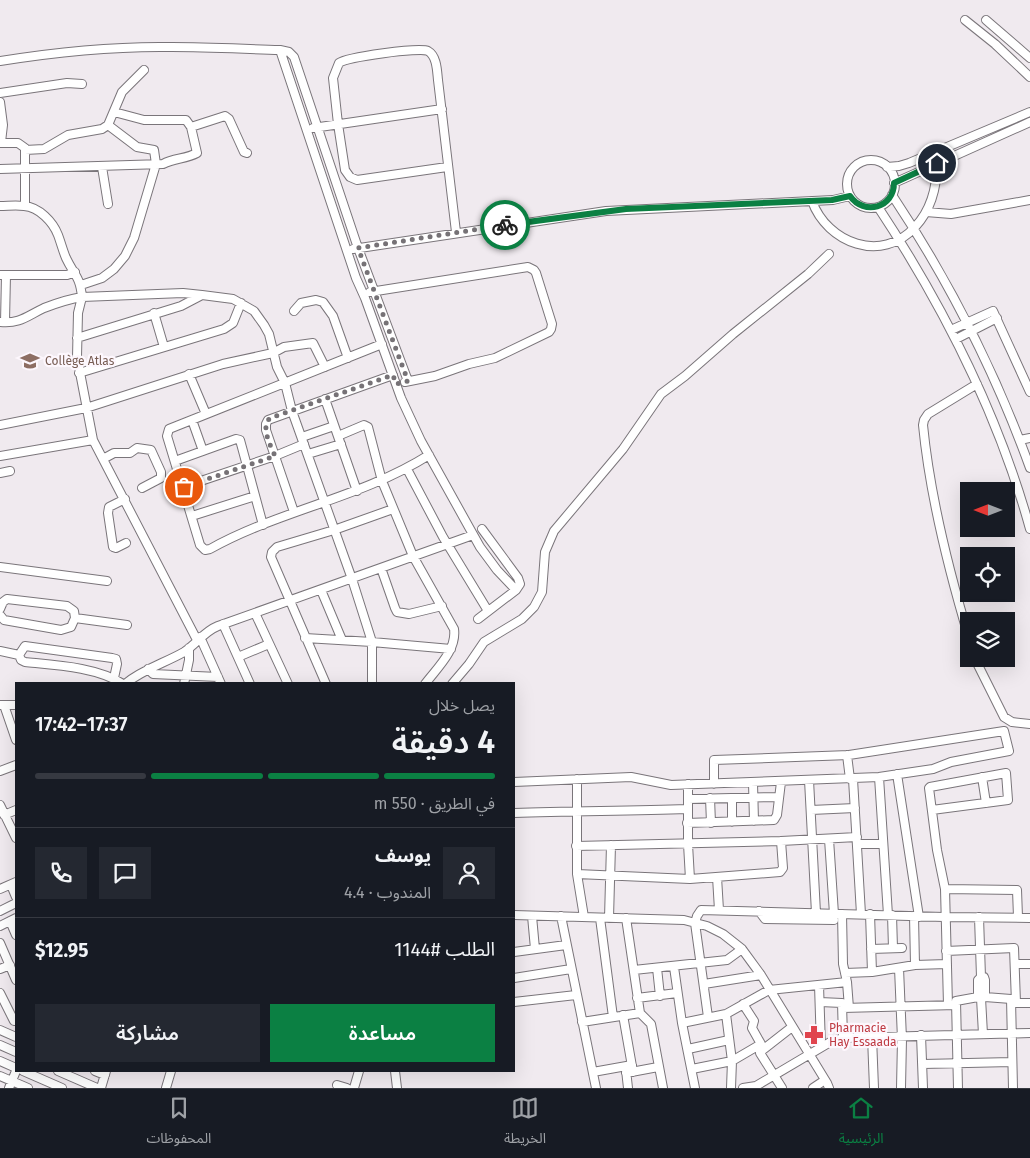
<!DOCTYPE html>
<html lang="ar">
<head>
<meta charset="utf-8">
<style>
  body { margin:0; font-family:"Fira Sans","Noto Sans Arabic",sans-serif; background:#242831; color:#f1f3f6; direction:rtl; height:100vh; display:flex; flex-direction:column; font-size:19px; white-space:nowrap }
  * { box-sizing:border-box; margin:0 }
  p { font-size:16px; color:#9ea1a6 }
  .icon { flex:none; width:28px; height:28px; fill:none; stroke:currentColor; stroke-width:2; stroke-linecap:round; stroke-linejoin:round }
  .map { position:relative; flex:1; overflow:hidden; direction:ltr }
  .drawer { position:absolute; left:15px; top:682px; width:500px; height:390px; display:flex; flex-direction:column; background:#171b24; border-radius:0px; box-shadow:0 5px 20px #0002; direction:rtl }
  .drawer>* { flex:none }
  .needle { width:32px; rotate:270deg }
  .controls { position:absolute; left:960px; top:482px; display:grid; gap:10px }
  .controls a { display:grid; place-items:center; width:55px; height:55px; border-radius:0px; background:#171b24; box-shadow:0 5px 20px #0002; font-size:25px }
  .pin { position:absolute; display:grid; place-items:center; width:42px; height:42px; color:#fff; margin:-21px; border:2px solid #fff; border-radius:50%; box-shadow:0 1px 5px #0007 }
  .courier { position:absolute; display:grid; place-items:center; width:50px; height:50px; margin:-25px; border:4px solid #0b8043; border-radius:50%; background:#fff; color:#222; box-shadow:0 1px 6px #0007 }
  .head em { font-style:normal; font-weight:600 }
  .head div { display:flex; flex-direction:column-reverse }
  .head { display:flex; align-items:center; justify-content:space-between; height:85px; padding:0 20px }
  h1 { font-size:32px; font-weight:600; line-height:38px }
  .bar { display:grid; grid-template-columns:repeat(4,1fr); gap:8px 5px; align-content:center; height:60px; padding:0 20px }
  .bar i { height:6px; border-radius:4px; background:#363941 }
  .bar .selected { background:#0b8043 }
  .bar p { grid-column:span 4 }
  .line { display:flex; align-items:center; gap:12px; padding:0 20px; border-top:1px solid #363941 }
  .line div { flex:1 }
  .round { display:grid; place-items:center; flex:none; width:52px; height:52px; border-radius:0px; background:#242831 }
  .action { display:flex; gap:10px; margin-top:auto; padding:10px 20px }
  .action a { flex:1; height:58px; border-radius:0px; background:#0b8043; color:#fff; font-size:20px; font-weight:600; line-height:58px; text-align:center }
  .action a+a { background:#242831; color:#f1f3f6 }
  .dock { display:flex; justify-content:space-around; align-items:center; height:70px; border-top:1px solid #363941; background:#171b24; font-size:14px; color:#9ea1a6 }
  .dock a { display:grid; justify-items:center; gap:2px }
  .dock .selected { color:#0b8043 }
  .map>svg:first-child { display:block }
</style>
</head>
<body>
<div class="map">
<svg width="1030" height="1088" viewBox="0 0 1030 1088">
  <rect width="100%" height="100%" fill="#f0eaef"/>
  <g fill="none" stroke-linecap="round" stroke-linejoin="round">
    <g stroke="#7a757a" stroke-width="10">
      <path id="minor" d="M965,20l30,24 35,33
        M986,20l44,38
        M280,50l76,228 9,20 36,100 20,43 59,106 17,23 19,20
        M0,61c56,-9 115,-15 172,-14 36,0 72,2 108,3l9,2 5,5 64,191 50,133
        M0,93l67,-10 15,1
        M0,102l3,23 -2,17
        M191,127l34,-11 4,3 15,33 3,1
        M313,128l129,-19
        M0,143h18l7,5v58
        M25,150l19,-1 24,-14 34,-6 6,-4 14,-33 22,-22
        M847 184a24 24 0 1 1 48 0a24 24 0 1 1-48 0Z
        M102,167l6,37
        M447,167l-90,13 -7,-3 -5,-7 -7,-46 -5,-46 6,-15c8,-6 81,-16 89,-12 9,5 9,20 10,29l18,152
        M887,167l12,-1 10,-3 121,-51
        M0,169l163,-5c11,-6 23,-5 34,-11l-6,-26 -5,-7h-42l-30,-8
        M894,183l136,-61
        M892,195c57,86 103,176 138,273
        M812,201c15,42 70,63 103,26 16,-17 22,-41 22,-64
        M0,206c8,0 16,-1 24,0 15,1 29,16 34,29 3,8 5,16 8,23 8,17 14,18 16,39 -13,2 -25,6 -38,11 -17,8 -24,16 -44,14
        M878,207c66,100 120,206 152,322
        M926,212l25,2 79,-14
        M353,249l253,-38 227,-11 17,-4
        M0,275h67l8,-3
        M81,285l21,-7 12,-9 11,-13 9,-18 22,-74 -2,-14 -17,-3 -29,-22
        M370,292l158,-25 6,3 2,3 16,51 -1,5 -2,3 -54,26 -26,6 -34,12 -30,6
        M294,311l7,-8 15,-3 7,2 10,14 15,42
        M154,313l10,34
        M5,322l1,-47
        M951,330l42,-19 37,81
        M77,338l104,-32 21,-11 31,4 21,12 10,14 5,9 8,33 8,16 7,28 60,168 20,63v42
        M956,339l41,-21
        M382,344l-213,85 -2,7 33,109 5,5 5,-1c70,-39 151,-51 219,-94
        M79,373l145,-44 9,-6 8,-20
        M189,374l17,40
        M325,399l32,92
        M192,420l11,31
        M0,425l86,-17 137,-44 50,-11 11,-6 29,-4 12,24
        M338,436l26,-11 4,2 14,54 31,75 41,73c3,21 -17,39 -29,55
        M302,437l32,-11
        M1020,440l10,-2
        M308,454l33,-10
        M0,456l93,-16
        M103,459l11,-6h16l7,-5 14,2 10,22v6l-19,10
        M175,461l61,-22 4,1 23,85
        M407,469l36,68 45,74
        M0,473l10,-2
        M183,487l92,-31 29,-12
        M125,499l-16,8 -1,6 5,34 3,1 10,-5
        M294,512l-28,-82v-6l2,-4 125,-45
        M192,516l63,-20
        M0,567l107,14
        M381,568l14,40 2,4 12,2 33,-8
        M321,590l21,50
        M0,609l3,-7 4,-3 60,7 7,5 1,7 -4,9 -10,3 -57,-10 -4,-5
        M255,613l33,71
        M75,618l52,7
        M478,619l38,-29 4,-6 -2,-6 -36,-49
        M223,624l27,60
        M200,637l21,47
        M305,638l67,4 79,7
        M969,638c-21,-70 -39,-141 -46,-213l1,-5 4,-6 49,-30
        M197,640l-104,-200 -16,-83 1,-44 4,-16 101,-4 19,2
        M0,651l19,4
        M238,657l31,-13
        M975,659l29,58 8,5 18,2
        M148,669l5,5 65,3
        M114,678l3,-14 -1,-5 -4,-1 -87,-12 -6,9 2,5 4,2c30,3 72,5 98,22
        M125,684c18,-15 40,-21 59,-32 13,-8 19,-20 34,-26l255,-91
        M184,684l5,-24v-12
        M326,684l-55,-127 1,-5 5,-5 57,-17 59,-21
        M452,684l17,-20 15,-22 38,-23 12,-12 8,-15 3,-40 9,-21 69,-82 38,-55 24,-18 48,-42 75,-60 21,-20
        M0,705h16
        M4,705l12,35
        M847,755l3,24
        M0,771l16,-6
        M897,774l22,143
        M879,777l9,138
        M982,777l4,26
        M577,779v95l7,43
        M853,779l8,135
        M809,780l7,133
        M514,782l117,-5 40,8 208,-8 54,-8 18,-7 58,-11 -5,-20 -155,24 -135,5v24
        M753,783l1,38
        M688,784v60l2,35
        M710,798l1,25
        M732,798v24
        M688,799l91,-2
        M0,805l16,33
        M811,810l44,-2
        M932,810l76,-10 -2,-27 -76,14 -1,1 8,62 8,39 3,116
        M514,813c58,-2 115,-2 173,-4
        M4,815l12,-5
        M687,823l87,-3 3,-5 4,-33
        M829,839l5,75
        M858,844h25
        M576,846l205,-5 76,-4
        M577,874l113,5 90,-7 3,-4 -2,-27
        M717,877l2,33
        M11,885l5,12
        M0,889l16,-7
        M945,889l72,1 1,27
        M0,911l16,-8
        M759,911l6,8 69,1
        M842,914l1,50 4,18 2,26
        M870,914l2,58
        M514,915l170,5 23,6 16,8 19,15 19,26 66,108 2,5
        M892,915l1,33
        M532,916l3,33
        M561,916l35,172
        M914,916l1,49
        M979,917l2,60 -3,3v16l3,2 2,36
        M600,918l13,99
        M609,918l2,-73
        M626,918l14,95
        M10,921l6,14
        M0,926l16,-8
        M0,943l16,37
        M871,949l31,-1
        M946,951l68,-3 2,55
        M514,952l52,-7
        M1015,964h15
        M674,967l8,56 13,65
        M657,968l3,28
        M899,968l3,71 -1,49
        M0,969l10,-4
        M634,970l93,-10 15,-11
        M845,973l27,-1 43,-7 32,-1
        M981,977h3l1,3v17l-4,1
        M514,978l57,-9
        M704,984l57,-9
        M819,985l2,62
        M0,993l14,28h2
        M985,997l26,2 2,89
        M637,998l40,-5
        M514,1002l62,-7
        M820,1002l22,1 1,35
        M1013,1003h17
        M743,1004l11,17 -2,7 9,16 -1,9 22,35
        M843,1008l113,-3
        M726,1014l6,47 -1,27
        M623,1015l10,57
        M708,1017l-13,-94 2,-7 4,-6 243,7 86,1
        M582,1022l58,-9 11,11 12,64
        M682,1023l44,-9 43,-24 78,-8
        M0,1030l16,7
        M921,1035l2,53
        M872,1037l2,51
        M0,1045l16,7
        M688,1049l41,-9
        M760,1052l32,-25
        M0,1061l16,7
        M923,1064l89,-2
        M692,1069l40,-8 29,-17
        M626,1070l2,18
        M23,1071l39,17
        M58,1071l39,17
        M95,1071l10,4
        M395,1071l2,17
        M593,1072l39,-7
        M626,1073l32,-6
        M0,1076l28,12
        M337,1085l10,3
        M9,1088l7,-17
        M101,1088l5,-17
        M166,1088l5,-17
        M354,1088l5,-17
        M743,1088l13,-2 76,-45 11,-3 187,-5
        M813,1088l12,-8
        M958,1088l-2,-87 22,-4"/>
    </g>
    <use href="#minor" stroke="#fff" stroke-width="8"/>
  </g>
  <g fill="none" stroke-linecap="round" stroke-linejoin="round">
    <path stroke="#767276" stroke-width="5" stroke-dasharray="0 9" d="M184,487l91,-31c-4,-10 -15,-29 -5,-38l123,-43 3,9 12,-3 -50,-133 147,-23"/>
    <path stroke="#0b8043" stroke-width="6" d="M505,225l121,-16 206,-9 18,-4c14,20 44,12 44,-13l43,-20"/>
  </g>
  <defs>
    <g id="school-bare" transform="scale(1.5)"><path d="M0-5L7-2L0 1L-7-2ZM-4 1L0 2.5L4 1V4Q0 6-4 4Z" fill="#8d6e63" stroke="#fdf7fd" stroke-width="2.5" paint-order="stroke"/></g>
    <g id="pharmacy-bare" transform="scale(1.5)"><path d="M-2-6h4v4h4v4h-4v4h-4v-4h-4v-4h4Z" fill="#e0444e" stroke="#fdf7fd" stroke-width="2.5" paint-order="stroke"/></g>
  </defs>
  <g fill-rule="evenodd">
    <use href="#school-bare" x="30" y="361"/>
    <use href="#pharmacy-bare" x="814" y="1035"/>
  </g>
  <g text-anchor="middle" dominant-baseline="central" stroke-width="4.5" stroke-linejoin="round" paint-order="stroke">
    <g font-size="12" fill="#785e54" stroke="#fdf7fd" text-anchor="start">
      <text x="45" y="361">Collège Atlas</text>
    </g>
    <g font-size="12" fill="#be3a42" stroke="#fdf7fd" text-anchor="start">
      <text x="829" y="1028">Pharmacie<tspan x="829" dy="14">Hay Essaada</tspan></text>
    </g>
  </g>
</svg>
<div class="controls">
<a><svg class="needle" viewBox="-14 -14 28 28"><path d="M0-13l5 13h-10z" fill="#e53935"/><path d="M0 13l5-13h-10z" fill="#9ea1a6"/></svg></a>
<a><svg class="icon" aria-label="locate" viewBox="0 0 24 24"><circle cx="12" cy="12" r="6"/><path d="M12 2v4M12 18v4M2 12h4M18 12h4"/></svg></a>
<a><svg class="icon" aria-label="layers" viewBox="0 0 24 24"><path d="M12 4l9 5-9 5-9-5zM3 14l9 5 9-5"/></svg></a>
</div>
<div class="pin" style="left:184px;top:487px;background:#ea580c"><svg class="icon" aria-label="bag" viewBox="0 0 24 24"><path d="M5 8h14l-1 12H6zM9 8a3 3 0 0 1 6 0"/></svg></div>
<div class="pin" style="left:937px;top:163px;background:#1f2937"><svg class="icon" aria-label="home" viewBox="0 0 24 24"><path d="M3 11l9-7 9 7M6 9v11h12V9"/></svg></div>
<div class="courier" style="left:505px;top:225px"><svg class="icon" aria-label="bike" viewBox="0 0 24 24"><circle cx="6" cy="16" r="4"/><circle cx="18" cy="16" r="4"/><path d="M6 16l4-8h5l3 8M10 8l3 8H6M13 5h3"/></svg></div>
<section class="drawer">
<div class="head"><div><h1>4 دقيقة</h1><p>يصل خلال</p></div><em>17:37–17:42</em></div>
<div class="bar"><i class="selected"></i><i class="selected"></i><i class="selected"></i><i></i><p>في الطريق · 550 m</p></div>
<div class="line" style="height:90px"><a class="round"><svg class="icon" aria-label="person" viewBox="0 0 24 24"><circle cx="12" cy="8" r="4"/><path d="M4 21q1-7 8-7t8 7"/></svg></a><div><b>يوسف</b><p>المندوب · 4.4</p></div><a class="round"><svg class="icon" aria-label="chat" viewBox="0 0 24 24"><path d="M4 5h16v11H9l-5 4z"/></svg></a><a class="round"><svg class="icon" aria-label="phone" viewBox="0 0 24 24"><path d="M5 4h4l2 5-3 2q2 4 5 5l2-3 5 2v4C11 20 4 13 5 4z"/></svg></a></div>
<div class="line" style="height:65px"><div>الطلب #1144</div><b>$12.95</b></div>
<div class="action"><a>مساعدة</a><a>مشاركة</a></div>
</section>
</div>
<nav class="dock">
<a class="selected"><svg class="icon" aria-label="home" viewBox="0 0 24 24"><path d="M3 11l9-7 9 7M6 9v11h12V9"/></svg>الرئيسية</a>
<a><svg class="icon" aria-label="map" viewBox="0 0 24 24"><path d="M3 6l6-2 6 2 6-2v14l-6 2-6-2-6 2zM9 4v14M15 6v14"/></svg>الخريطة</a>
<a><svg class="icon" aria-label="saved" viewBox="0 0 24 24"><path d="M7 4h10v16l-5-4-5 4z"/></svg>المحفوظات</a>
</nav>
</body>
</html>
